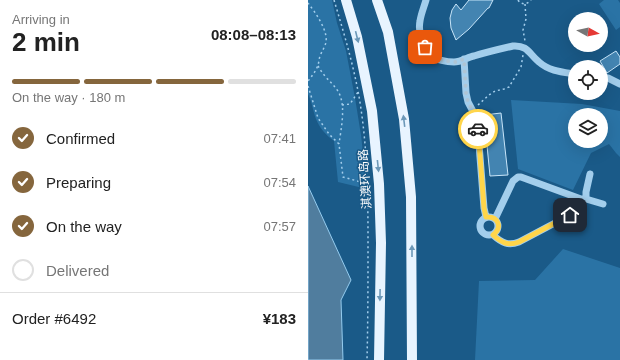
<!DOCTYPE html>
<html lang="en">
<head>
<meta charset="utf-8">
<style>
  body { margin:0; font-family:Arial,"Noto Sans SC",sans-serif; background:#f2f2f2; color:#222; height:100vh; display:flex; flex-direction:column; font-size:15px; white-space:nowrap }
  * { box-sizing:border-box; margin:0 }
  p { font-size:13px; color:#767676 }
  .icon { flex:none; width:22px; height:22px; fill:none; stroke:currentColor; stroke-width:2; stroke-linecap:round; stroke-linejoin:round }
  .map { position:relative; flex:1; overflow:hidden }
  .panel { display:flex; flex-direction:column; background:#fff; width:308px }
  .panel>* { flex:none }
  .needle { width:26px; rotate:98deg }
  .buttons { position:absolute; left:260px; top:12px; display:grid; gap:8px }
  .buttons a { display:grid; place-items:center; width:40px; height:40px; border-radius:50%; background:#fff; box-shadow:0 4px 16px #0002; font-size:20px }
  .pin { position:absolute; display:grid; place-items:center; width:34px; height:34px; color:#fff; margin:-17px; border-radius:8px; box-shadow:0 2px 6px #0006 }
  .courier { position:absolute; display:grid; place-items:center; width:40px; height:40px; margin:-20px; border:3px solid #ffd54a; border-radius:50%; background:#fff; color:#222; box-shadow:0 1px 5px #0007 }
  .headline em { font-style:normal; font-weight:700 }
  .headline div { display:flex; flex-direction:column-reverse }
  .headline { display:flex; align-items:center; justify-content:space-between; height:68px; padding:0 12px }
  h1 { font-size:26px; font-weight:700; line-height:30px }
  .bar { display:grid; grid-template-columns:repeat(4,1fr); gap:6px 4px; align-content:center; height:48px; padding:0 12px }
  .bar i { height:5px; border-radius:3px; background:#e0e0e0 }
  .bar .current { background:#85663d }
  .bar p { grid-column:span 4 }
  .line { display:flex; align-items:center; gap:10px; padding:0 12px; border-top:1px solid #e0e0e0 }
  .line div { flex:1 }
  ol { padding:0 12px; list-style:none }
  li { display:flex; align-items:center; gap:12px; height:44px }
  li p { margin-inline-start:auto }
  li .icon { padding:4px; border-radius:50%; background:#85663d; color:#fff; stroke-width:4 }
  li:last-child { color:#767676 }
  li i { width:22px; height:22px; border:2px solid #e0e0e0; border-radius:50% }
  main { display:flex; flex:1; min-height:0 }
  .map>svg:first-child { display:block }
</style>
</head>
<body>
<main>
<section class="panel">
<div class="headline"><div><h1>2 min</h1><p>Arriving in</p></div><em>08:08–08:13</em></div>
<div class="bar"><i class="current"></i><i class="current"></i><i class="current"></i><i></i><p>On the way · 180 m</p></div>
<ol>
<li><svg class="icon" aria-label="check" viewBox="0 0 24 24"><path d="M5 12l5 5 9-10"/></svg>Confirmed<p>07:41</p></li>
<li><svg class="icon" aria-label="check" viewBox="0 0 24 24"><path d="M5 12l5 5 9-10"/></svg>Preparing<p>07:54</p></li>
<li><svg class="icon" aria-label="check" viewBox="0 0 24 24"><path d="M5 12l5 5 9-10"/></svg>On the way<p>07:57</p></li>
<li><i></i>Delivered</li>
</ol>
<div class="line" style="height:52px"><div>Order #6492</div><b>¥183</b></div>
</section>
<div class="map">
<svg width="312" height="360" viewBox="0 0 312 360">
  <rect width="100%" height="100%" fill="#1a5a88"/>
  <path fill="#2a73a5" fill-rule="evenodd" d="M0,0h24l5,23 9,28 9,47 6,37 6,54 -29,-7 -4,-41c-8,-6 -14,-12 -18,-22 -3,-8 -4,-17 -8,-25z
    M296,0h14l2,3v24l-4,3 -17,-26z
    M203,100l71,4 38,7v46l-4,-4 -7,-9 -18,9 -18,37 -55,-21zM267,115h26v26h-26z
    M255,249l57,19v92h-145l4,-79 56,-1z"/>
  <path fill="#507d9e" stroke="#95ccef" d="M0,186l43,94 -10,20 2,60h-35z"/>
  <path fill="#4384b1" stroke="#c8e5f9" d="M161,0h24l-4,8h-1l-19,21 -13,11 -5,-12 -1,-10 2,-8 4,-6 5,6z
    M308,51l4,6v7l-13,9 -7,-12z
    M193,113l7,62 -18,1 -6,-61z"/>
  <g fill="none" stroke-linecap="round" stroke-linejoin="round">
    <path stroke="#a3ceec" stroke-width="1.5" stroke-dasharray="2 3" stroke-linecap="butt" d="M26,0c9,30 18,60 24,91 9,48 10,98 10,148 0,40 0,81 -1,121
      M210,0c3,5 9,5 13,0
      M0,3c7,9 20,27 18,39 -1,5 -4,9 -6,14 -1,3 -1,6 -2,9 -2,6 -6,11 -10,16
      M217,4l1,15 -3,11 2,11
      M10,66c2,3 4,7 7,10 5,6 11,11 14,17 7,14 2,36 0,51
      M0,86l10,32 11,16 10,10 4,33 25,7
      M34,105l8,-1 8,-12
      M170,105l11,-10 6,-4 9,-2 5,-2 12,-20 2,-12"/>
    <path stroke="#a3ceec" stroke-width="7" d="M118,0c-2,7 -5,14 -6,21 -2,10 2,27 10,34 6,5 17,7 24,7 7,0 14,-5 20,-6 13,-4 26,-7 39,-10 15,-1 16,8 26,16 10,9 23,10 36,12
      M156,59l2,34 2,9 9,17 7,89 2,9
      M293,77l7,1 12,6
      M278,199v-7l4,-18
      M172 226a9 9 0 1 1 18 0a9 9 0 1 1-18 0Z
      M187,219l18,-38 5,-4h3l60,22h5l17,5
      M185,235c9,8 15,11 26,7l51,-27c5,-5 7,-10 11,-16"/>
    <path stroke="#e8f4ff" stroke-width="10" d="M38,0l11,37 15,74 7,73 2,59 -2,117
      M69,0l11,32 16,87 7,78 1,163"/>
  </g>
  <defs><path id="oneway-solid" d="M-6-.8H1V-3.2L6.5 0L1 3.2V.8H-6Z"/></defs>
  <g fill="#6c98b8">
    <use href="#oneway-solid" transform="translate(49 37) rotate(76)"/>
    <use href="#oneway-solid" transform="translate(96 121) rotate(-97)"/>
    <use href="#oneway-solid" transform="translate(70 166) rotate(84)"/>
    <use href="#oneway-solid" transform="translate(104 251) rotate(-90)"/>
    <use href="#oneway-solid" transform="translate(72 295) rotate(91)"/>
  </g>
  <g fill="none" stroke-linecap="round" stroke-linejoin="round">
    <path stroke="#afc5d5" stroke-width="4" stroke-dasharray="0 7.2" d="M117,47l5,8 14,6 11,1 9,-3 2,34 2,9 9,17 1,10"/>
    <path stroke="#ffd54a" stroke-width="5" d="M170,129l6,79 2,9c12,-1 17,10 7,18 9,8 15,11 26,7l51,-27"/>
  </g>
  <g text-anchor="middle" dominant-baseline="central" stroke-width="3" stroke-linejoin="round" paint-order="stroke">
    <g font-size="12" fill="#fff" stroke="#1a5a88">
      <text transform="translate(57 179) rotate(-94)">淇澳环岛路</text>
    </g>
  </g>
</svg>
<div class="buttons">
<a><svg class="needle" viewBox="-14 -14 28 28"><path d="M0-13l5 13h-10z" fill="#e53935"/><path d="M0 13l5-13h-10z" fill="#767676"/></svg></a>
<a><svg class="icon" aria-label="locate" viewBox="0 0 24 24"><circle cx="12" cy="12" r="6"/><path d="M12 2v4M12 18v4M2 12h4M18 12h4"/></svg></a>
<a><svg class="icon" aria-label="layers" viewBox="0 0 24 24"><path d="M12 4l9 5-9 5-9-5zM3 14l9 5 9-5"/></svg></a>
</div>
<div class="pin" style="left:117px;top:47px;background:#ea580c"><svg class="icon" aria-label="bag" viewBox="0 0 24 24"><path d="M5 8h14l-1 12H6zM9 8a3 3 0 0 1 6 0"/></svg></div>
<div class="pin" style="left:262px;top:215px;background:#1f2937"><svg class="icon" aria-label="home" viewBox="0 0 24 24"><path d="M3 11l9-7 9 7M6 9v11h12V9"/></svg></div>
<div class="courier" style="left:170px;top:129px"><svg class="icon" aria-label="car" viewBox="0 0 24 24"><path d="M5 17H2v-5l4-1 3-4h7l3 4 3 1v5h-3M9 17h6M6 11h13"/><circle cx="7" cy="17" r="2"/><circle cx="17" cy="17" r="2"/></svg></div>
</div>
</main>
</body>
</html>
